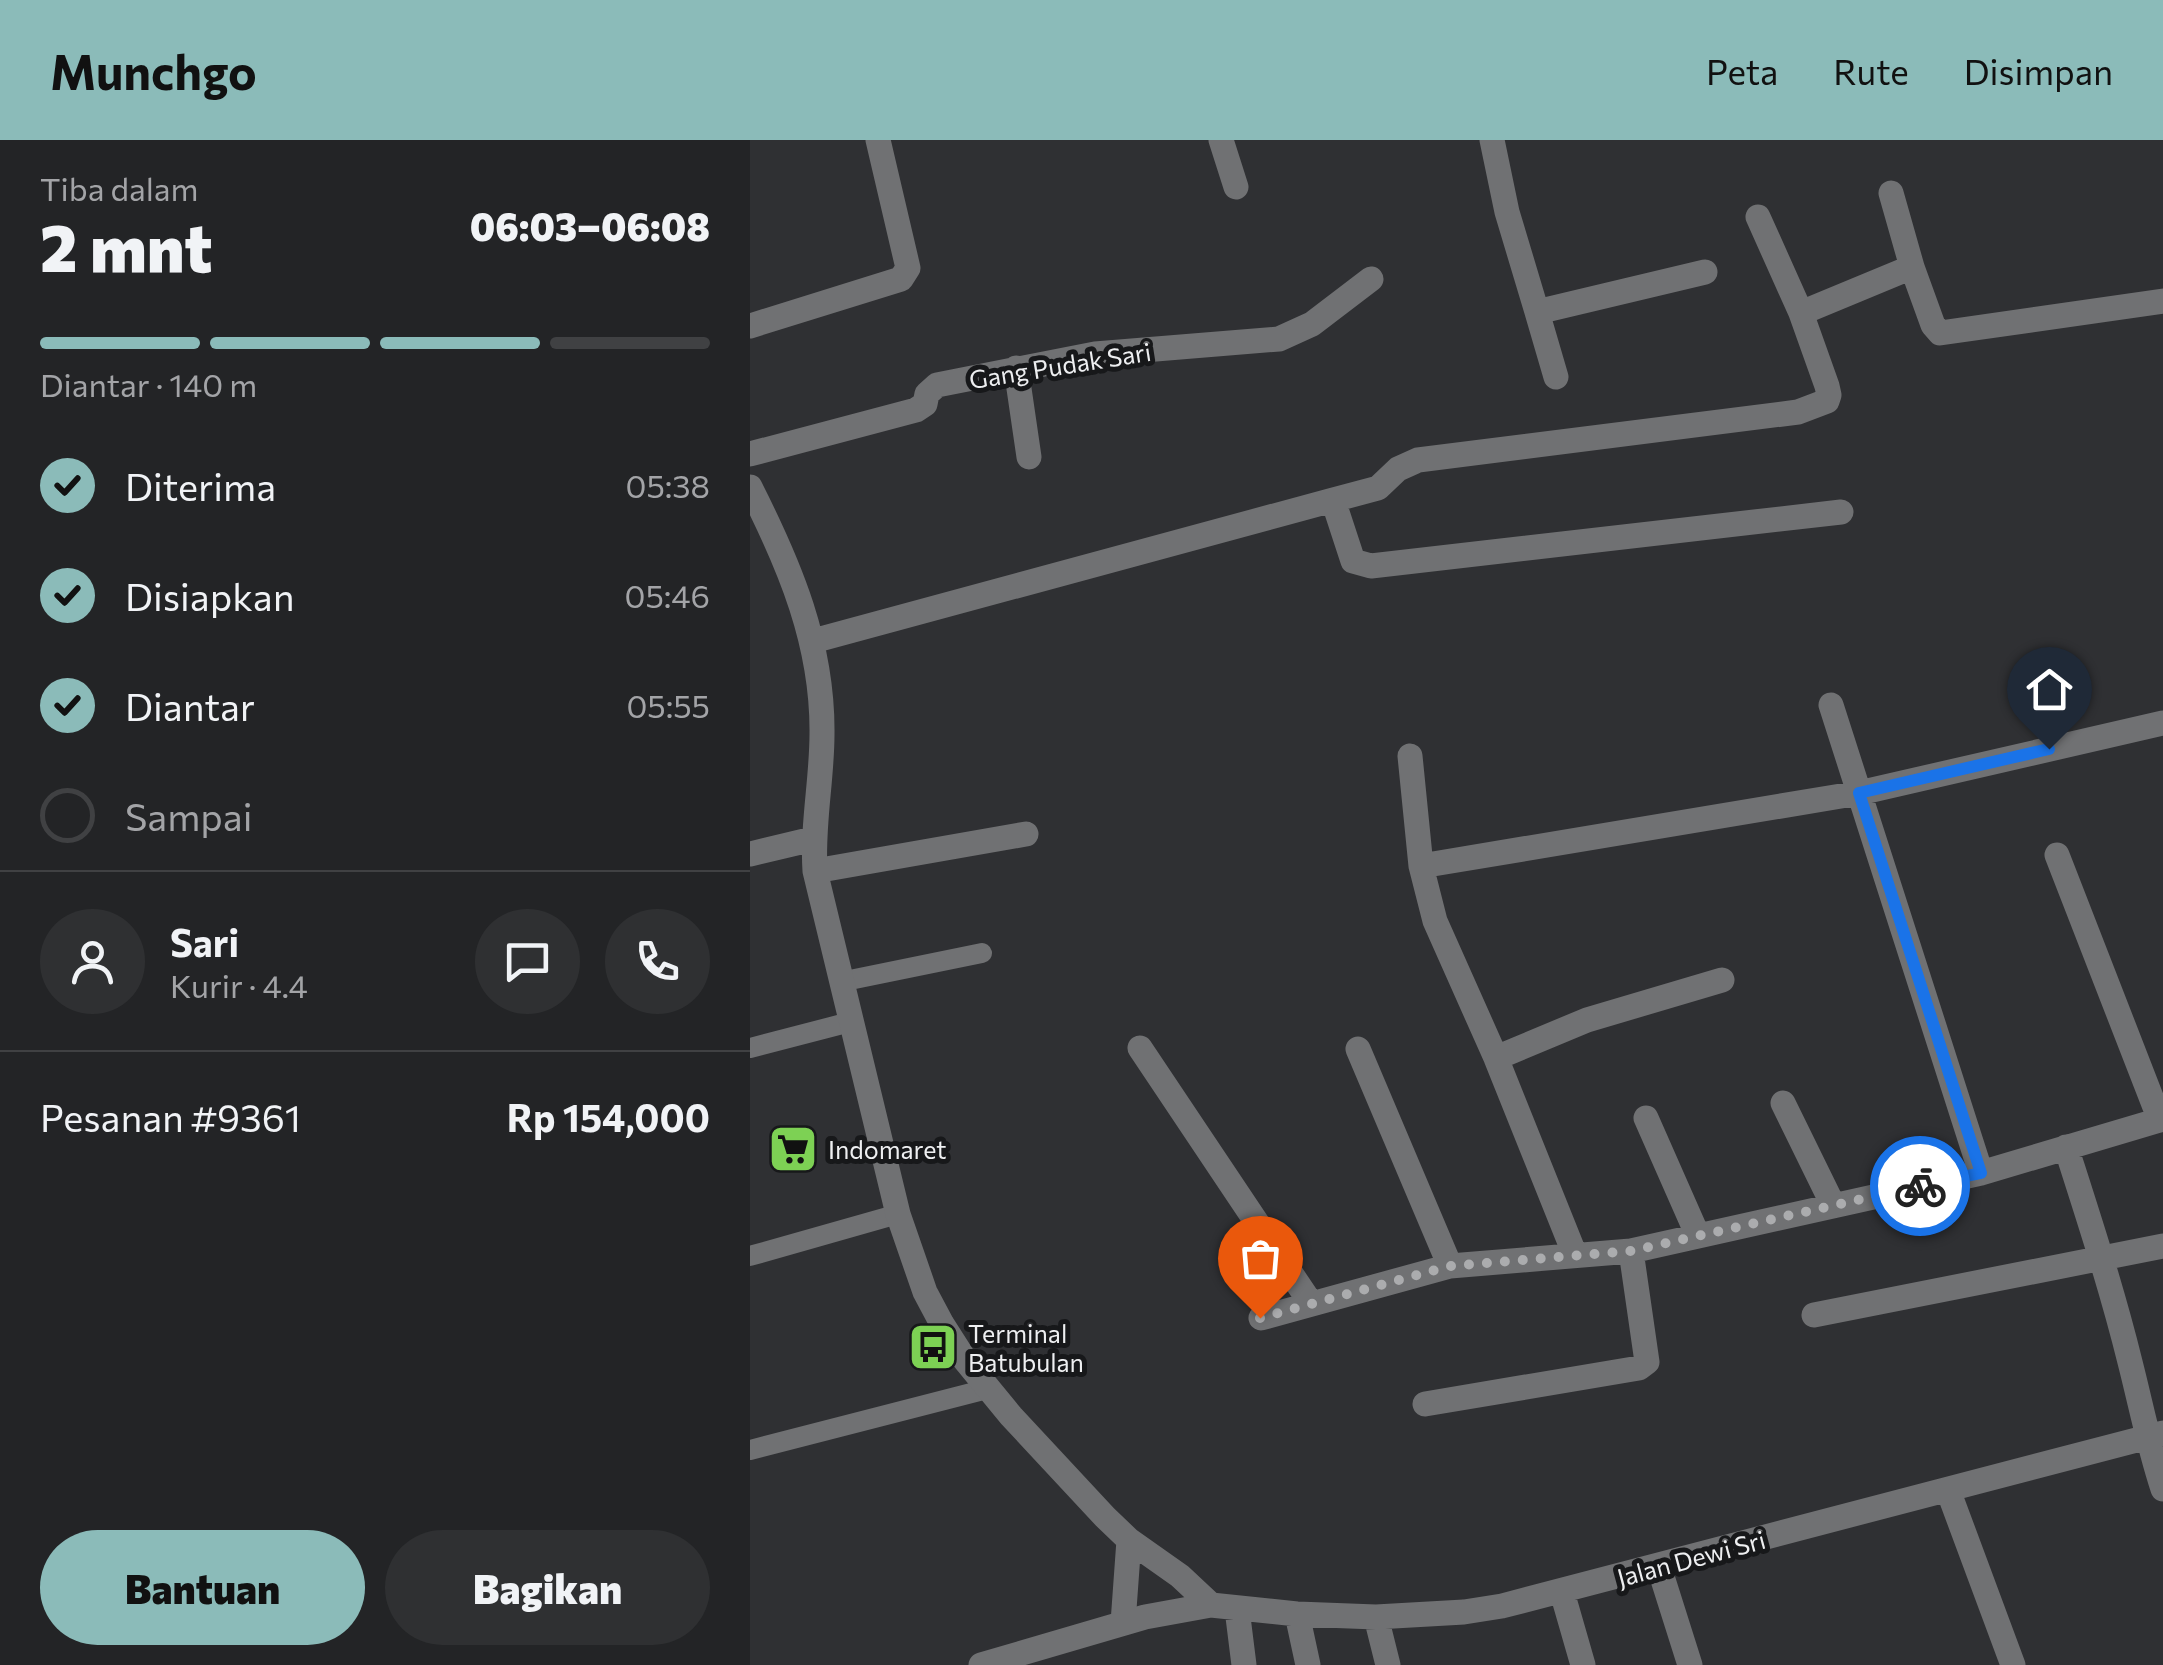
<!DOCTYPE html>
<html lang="id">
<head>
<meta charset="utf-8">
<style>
  body { margin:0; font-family:Commissioner,sans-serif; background:#2f3032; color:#f1f3f6; height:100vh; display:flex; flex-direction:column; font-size:38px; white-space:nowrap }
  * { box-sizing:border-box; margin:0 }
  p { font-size:32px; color:#a3a4a7 }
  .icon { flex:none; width:55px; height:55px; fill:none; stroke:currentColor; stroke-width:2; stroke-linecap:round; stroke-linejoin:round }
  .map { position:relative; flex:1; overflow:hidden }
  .drawer { display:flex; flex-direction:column; background:#232426; width:750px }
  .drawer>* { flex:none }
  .pin { position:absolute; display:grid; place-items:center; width:85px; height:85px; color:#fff; margin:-102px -42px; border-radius:50% 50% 50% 0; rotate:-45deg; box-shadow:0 0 10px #0007 }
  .pin .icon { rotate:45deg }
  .courier { position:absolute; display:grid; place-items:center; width:100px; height:100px; margin:-50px; border:8px solid #1a73e8; border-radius:50%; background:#fff; color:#222; box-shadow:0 2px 12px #0007 }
  .headline em { font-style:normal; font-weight:800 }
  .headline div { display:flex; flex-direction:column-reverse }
  .headline { display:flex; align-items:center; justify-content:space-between; height:170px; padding:0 40px }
  h1 { font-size:65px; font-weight:800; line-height:75px }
  .bar { display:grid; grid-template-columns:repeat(4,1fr); gap:15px 10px; align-content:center; height:120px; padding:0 40px }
  .bar i { height:12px; border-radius:8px; background:#404143 }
  .bar .selected { background:#8bbbb9 }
  .bar p { grid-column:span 4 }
  .line { display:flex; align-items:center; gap:25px; padding:0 40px; border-top:2px solid #404143 }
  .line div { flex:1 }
  .round { display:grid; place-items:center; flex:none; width:105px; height:105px; border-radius:52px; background:#2f3032 }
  ol { padding:0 40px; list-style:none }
  li { display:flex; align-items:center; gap:30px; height:110px }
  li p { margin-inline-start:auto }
  li .icon { padding:10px; border-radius:50%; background:#8bbbb9; color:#111; stroke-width:4 }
  li:last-child { color:#a3a4a7 }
  li i { width:55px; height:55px; border:5px solid #404143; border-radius:50% }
  .action { display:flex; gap:20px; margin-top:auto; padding:20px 40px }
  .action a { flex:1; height:115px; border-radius:60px; background:#8bbbb9; color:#111; font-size:40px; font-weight:800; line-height:115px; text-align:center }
  .action a+a { background:#2f3032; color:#f1f3f6 }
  header { display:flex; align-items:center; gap:60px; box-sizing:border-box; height:140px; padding:0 50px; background:#8bbbb9; color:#111 }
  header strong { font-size:48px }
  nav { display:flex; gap:55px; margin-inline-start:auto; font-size:35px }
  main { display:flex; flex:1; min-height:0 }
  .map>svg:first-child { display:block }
</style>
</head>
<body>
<header>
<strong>Munchgo</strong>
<nav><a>Peta</a><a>Rute</a><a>Disimpan</a></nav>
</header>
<main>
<section class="drawer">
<div class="headline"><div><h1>2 mnt</h1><p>Tiba dalam</p></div><em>06:03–06:08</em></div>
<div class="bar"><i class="selected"></i><i class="selected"></i><i class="selected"></i><i></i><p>Diantar · 140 m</p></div>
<ol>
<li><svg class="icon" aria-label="check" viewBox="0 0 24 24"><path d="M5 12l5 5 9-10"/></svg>Diterima<p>05:38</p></li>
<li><svg class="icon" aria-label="check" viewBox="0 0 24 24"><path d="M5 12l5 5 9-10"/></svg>Disiapkan<p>05:46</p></li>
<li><svg class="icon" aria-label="check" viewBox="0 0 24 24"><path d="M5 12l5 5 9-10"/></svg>Diantar<p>05:55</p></li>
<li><i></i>Sampai</li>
</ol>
<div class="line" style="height:180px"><a class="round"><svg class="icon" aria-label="person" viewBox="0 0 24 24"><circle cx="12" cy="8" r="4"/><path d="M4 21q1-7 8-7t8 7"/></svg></a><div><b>Sari</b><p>Kurir · 4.4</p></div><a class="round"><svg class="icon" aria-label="chat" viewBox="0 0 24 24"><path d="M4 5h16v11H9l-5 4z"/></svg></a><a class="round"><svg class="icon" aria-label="phone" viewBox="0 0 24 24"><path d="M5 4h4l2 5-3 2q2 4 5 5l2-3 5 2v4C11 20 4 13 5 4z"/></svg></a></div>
<div class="line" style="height:130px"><div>Pesanan #9361</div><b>Rp 154,000</b></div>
<div class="action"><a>Bantuan</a><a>Bagikan</a></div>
</section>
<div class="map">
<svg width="1413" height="1525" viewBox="0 0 1413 1525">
  <rect width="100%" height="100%" fill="#2f3033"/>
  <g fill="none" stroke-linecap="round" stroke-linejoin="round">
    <path stroke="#707173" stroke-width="20" d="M90,842l142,-29
      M0,908l100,-26
      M0,1116l148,-42
      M0,1310l237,-61"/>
    <path stroke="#707173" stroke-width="25" d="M471,0l15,47
      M742,0l15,72 30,100 168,-40
      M1008,77l43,96
      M1162,127l21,58 7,8 223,-32
      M787,172l19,65
      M0,186l151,-47 7,-11 -30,-128
      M266,228l13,89
      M0,314l166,-44 9,-6 2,-10 10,-9 158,-31 184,-15 33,-15 59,-45
      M0,347c40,79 73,157 72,247 0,46 -10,91 -7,137l83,343 27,78 17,32 23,36 46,56 94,101 24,23 51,36 31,29
      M583,360l45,-12 20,-19 20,-9 380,-48 29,-11 2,-6 -2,-9 -26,-73 111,-46 -21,-74
      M63,501l520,-141 20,61 18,5 470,-54
      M1081,565l150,468
      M660,616l11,110 14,55 61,137 79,197
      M0,714l63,-15
      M1307,715l103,265
      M671,726l438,-73 304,-70
      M65,731l211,-37
      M390,908l170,254
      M608,909l92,217
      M746,918l91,-38 135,-40
      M1033,963l50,102
      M896,978l52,118
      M1316,1007c23,72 46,142 64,215 11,43 19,85 33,127
      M1064,1175l349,-69
      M511,1178l189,-52 181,-15 350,-78 182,-54
      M675,1264l214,-36 8,-6 -16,-111
      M1198,1350l65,175
      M909,1427l31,98
      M812,1452l21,73
      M487,1469l7,56
      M547,1474l11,51
      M626,1477l12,48
      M373,1483l6,-83
      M231,1525l164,-48 66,-12 86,9 79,3 88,-5 38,-6 661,-173"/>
  </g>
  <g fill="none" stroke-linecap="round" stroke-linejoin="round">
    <path stroke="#abacae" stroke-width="10" stroke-dasharray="0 18" d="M510,1178l190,-52 181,-15 289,-65"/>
    <path stroke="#1a73e8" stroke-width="12" d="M1170,1046l61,-13 -122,-380 190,-44"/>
  </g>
  <defs>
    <g id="supermarket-square" transform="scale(2.5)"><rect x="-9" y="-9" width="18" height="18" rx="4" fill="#7dd154" stroke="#17181a"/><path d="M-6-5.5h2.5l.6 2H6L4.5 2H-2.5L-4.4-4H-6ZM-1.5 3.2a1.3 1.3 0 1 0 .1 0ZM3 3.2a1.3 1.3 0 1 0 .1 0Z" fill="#111"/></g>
    <g id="bus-square" transform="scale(2.5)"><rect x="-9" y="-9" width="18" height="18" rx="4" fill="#7dd154" stroke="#17181a"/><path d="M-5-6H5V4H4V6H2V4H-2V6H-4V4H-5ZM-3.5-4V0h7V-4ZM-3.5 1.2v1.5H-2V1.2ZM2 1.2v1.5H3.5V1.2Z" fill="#111"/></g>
  </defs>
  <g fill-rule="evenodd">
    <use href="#supermarket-square" x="43" y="1009"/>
    <use href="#bus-square" x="183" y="1207"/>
  </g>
  <g text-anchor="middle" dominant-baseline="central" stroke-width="10" stroke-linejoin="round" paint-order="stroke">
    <g font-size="25" fill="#eeeff1" stroke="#17181a">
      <text transform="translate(310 225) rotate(-9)">Gang Pudak Sari</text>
      <text transform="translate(941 1418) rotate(-15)">Jalan Dewi Sri</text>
    </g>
    <g font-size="25" fill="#eeeff1" stroke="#17181a" text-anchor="start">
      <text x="78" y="1009">Indomaret</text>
      <text x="218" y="1193">Terminal<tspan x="218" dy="29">Batubulan</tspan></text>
    </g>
  </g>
</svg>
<div class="pin" style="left:510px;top:1178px;background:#ea580c"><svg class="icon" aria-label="bag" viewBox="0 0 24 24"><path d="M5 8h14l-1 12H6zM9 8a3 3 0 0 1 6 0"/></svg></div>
<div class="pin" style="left:1299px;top:609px;background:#1f2937"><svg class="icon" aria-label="home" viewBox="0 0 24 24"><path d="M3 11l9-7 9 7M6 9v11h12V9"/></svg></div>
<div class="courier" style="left:1170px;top:1046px"><svg class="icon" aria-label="bike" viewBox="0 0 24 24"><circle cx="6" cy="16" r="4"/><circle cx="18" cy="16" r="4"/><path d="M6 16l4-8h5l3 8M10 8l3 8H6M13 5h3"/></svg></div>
</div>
</main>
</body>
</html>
